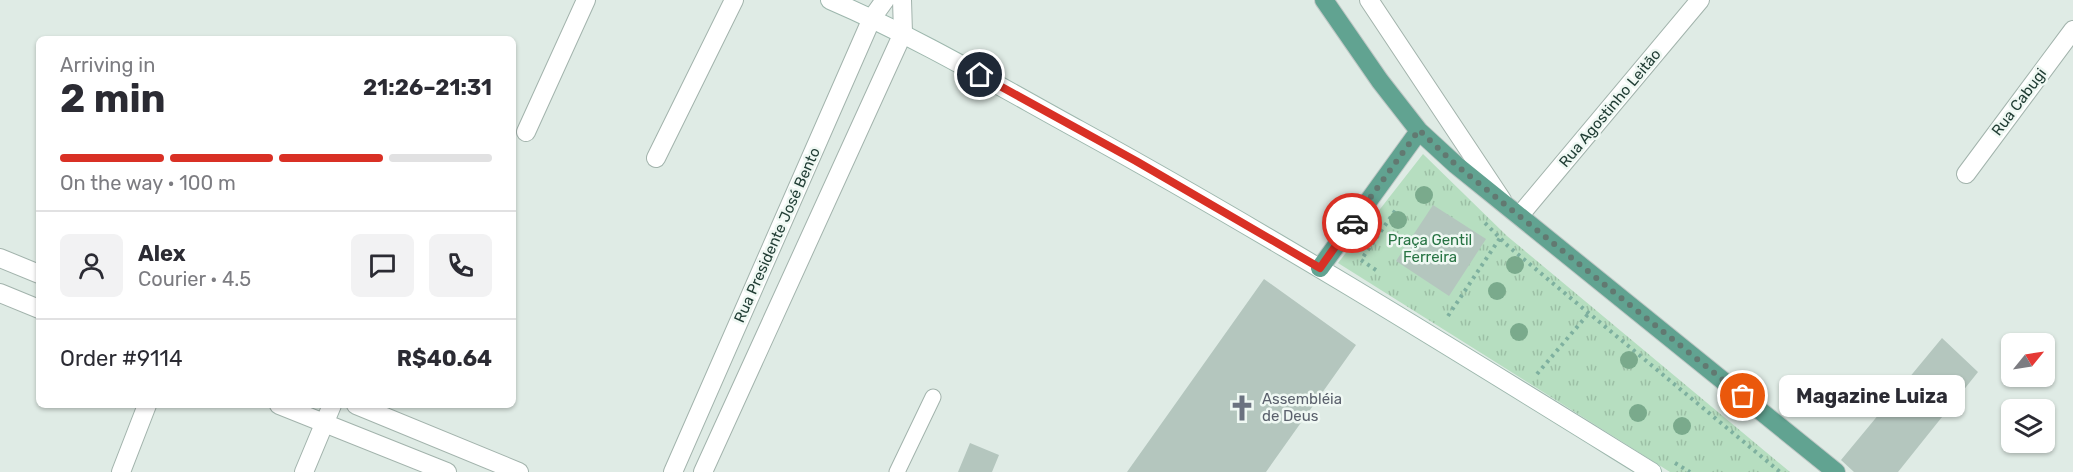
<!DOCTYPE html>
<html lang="en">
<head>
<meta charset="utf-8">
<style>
  body { margin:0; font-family:Rubik,sans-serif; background:#f2f2f3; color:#2b2b33; height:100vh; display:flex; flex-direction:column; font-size:22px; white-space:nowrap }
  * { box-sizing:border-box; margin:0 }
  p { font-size:20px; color:#7c7c81 }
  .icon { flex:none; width:33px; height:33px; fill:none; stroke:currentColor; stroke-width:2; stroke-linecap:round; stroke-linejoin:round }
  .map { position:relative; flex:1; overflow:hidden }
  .side { position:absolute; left:36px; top:36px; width:480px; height:372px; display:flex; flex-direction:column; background:#fff; border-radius:9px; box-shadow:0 2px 4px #0004 }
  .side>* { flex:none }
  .needle { width:39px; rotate:60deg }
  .fabs { position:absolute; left:2001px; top:333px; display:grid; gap:12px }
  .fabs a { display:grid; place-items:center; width:54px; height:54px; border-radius:9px; background:#fff; box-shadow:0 2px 4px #0004; font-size:30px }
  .pin { position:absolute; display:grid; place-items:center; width:51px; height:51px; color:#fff; margin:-26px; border:3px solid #fff; border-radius:50%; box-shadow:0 2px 6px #0007 }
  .courier { position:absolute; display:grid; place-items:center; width:60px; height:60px; margin:-30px; border:4px solid #d93025; border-radius:50%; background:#fff; color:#222; box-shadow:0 2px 8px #0007 }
  .bubble { position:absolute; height:42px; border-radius:9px; background:#fff; box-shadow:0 2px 4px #0004; font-size:20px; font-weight:700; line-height:42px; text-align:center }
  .headline em { font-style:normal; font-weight:700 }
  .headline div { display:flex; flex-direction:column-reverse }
  .headline { display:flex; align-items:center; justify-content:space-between; height:102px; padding:0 24px }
  h1 { font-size:39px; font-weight:700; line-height:45px }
  .bar { display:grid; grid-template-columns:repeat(4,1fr); gap:9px 6px; align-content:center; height:72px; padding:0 24px }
  .bar i { height:8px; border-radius:4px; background:#e1e1e2 }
  .bar .active { background:#d93025 }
  .bar p { grid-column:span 4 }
  .line { display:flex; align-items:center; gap:15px; padding:0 24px; border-top:2px solid #e1e1e2 }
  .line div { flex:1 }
  .round { display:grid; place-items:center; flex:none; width:63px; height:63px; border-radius:9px; background:#f2f2f3 }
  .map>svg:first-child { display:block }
</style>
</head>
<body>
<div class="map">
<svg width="2073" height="472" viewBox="0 0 2073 472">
  <defs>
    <pattern id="grass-tufts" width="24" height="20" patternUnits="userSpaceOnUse" patternTransform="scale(1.5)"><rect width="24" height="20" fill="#b6dec0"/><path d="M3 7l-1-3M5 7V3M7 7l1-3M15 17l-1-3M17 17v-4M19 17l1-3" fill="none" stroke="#9cbfa5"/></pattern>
  </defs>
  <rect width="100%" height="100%" fill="#dfebe5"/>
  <path fill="url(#grass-tufts)" d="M1423,154l84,82 283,236h-120l-332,-209z"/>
  <path fill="#b4c6be" d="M1433,205l53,34 -37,57 -53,-35z
    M1264,279l92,66 -90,127h-139z
    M1942,338l36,34 -80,100h-44l-13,-12z
    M970,443l29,12 -7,17h-34z"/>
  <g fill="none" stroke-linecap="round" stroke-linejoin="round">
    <g stroke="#a2b3ac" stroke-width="17">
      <path id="service" d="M897,472l36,-75"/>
    </g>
    <g stroke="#a2b3ac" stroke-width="20">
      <path id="pedestrian" d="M121,472l26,-67"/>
    </g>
    <g stroke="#a2b3ac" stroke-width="20">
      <path id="minor" d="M1369,0l133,200
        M526,132l60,-132
        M656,158l78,-158
        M1966,174l107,-144
        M1520,215l180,-215
        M304,472l28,-67"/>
    </g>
    <g stroke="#a2b3ac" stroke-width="20">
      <path id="tertiary" d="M0,258l39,16
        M0,293l39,16
        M279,405l168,67
        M356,405l163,67
        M673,472l199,-454 13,-18
        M703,472l200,-439 -1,-33"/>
    </g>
    <g stroke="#9db7ad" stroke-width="20">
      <path id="secondary" d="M830,0c86,37 167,85 249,130 195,107 384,225 573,342"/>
    </g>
    <g stroke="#c0c8c6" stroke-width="20">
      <path id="primary" d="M1324,0l56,81 39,50 37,34 380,307
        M1320,268l99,-137"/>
    </g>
    <path stroke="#7eb09f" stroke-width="4" stroke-dasharray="3 4.5" stroke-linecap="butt" d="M1485,223l23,23 272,226
      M1376,270l-15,-10 36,-52
      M1448,316l52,-78
      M1537,374l52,-61
      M1675,463l15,9"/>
    <use href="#service" stroke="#fff" stroke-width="15"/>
    <use href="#pedestrian" stroke="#fff" stroke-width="18"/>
    <use href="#minor" stroke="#fff" stroke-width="18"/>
    <use href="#tertiary" stroke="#fff" stroke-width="18"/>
    <use href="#secondary" stroke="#fff" stroke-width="18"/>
    <use href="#primary" stroke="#61a391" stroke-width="18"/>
  </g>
  <g fill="#7aaa8c">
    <circle cx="1424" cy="195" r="9"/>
    <circle cx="1398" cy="220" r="9"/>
    <circle cx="1515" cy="265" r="9"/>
    <circle cx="1497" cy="291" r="9"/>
    <circle cx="1519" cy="332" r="9"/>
    <circle cx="1629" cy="360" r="9"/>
    <circle cx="1638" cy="413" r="9"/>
    <circle cx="1682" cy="426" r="9"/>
  </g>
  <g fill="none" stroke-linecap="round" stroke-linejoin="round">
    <path stroke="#627971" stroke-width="6" stroke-dasharray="0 10.8" d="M1352,223l67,-93 37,35 287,231"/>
    <path stroke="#d93025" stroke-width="8" d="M980,75l156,86 184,107 32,-45"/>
  </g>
  <defs>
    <g id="church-bare" transform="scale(2.07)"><path d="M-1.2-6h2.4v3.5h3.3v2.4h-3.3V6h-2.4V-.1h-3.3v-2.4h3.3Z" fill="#6b7280" stroke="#eff8f3" stroke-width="2.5" paint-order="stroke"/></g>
  </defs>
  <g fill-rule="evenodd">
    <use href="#church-bare" x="1242" y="408"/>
  </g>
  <g text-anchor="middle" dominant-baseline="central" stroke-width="5" stroke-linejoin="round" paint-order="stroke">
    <g font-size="15" fill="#1f3c33" stroke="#eff8f3">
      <text transform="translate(2019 102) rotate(-53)">Rua Cabugi</text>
      <text transform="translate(1610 108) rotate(-50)">Rua Agostinho Leitão</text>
      <text transform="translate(777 235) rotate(-66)">Rua Presidente José Bento</text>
    </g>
    <g font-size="15" fill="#287444" stroke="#eff8f3">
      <text x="1430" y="240">Praça Gentil<tspan x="1430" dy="17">Ferreira</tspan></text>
    </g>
    <g font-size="15" fill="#5b616d" stroke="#eff8f3" text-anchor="start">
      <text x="1262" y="399">Assembléia<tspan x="1262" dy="17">de Deus</tspan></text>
    </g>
  </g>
</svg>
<div class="fabs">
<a><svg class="needle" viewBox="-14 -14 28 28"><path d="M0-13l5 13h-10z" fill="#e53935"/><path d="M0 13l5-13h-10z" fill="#7c7c81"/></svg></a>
<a><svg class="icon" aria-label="layers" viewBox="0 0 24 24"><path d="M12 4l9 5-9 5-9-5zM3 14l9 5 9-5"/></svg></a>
</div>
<div class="pin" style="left:1743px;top:396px;background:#ea580c"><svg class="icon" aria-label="bag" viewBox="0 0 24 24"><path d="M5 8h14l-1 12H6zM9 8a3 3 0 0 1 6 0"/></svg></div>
<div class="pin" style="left:980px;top:75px;background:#1f2937"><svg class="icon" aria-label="home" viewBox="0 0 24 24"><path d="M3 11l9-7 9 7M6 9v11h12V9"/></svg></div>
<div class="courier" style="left:1352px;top:223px"><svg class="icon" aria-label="car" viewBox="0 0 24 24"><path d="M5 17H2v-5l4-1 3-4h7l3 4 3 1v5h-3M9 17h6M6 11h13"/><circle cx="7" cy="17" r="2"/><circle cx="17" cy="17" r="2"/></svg></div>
<div class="bubble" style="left:1779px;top:375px;width:186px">Magazine Luiza</div>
<section class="side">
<div class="headline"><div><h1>2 min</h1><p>Arriving in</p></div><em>21:26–21:31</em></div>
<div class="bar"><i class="active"></i><i class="active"></i><i class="active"></i><i></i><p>On the way · 100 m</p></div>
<div class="line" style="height:108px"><a class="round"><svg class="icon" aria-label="person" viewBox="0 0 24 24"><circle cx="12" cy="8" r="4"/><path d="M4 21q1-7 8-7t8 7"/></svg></a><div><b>Alex</b><p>Courier · 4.5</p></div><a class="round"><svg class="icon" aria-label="chat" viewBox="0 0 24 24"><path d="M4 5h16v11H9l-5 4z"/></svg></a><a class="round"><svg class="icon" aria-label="phone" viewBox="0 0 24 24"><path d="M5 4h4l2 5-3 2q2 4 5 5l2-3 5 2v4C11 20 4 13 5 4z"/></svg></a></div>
<div class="line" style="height:78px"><div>Order #9114</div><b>R$40.64</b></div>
</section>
</div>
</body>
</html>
